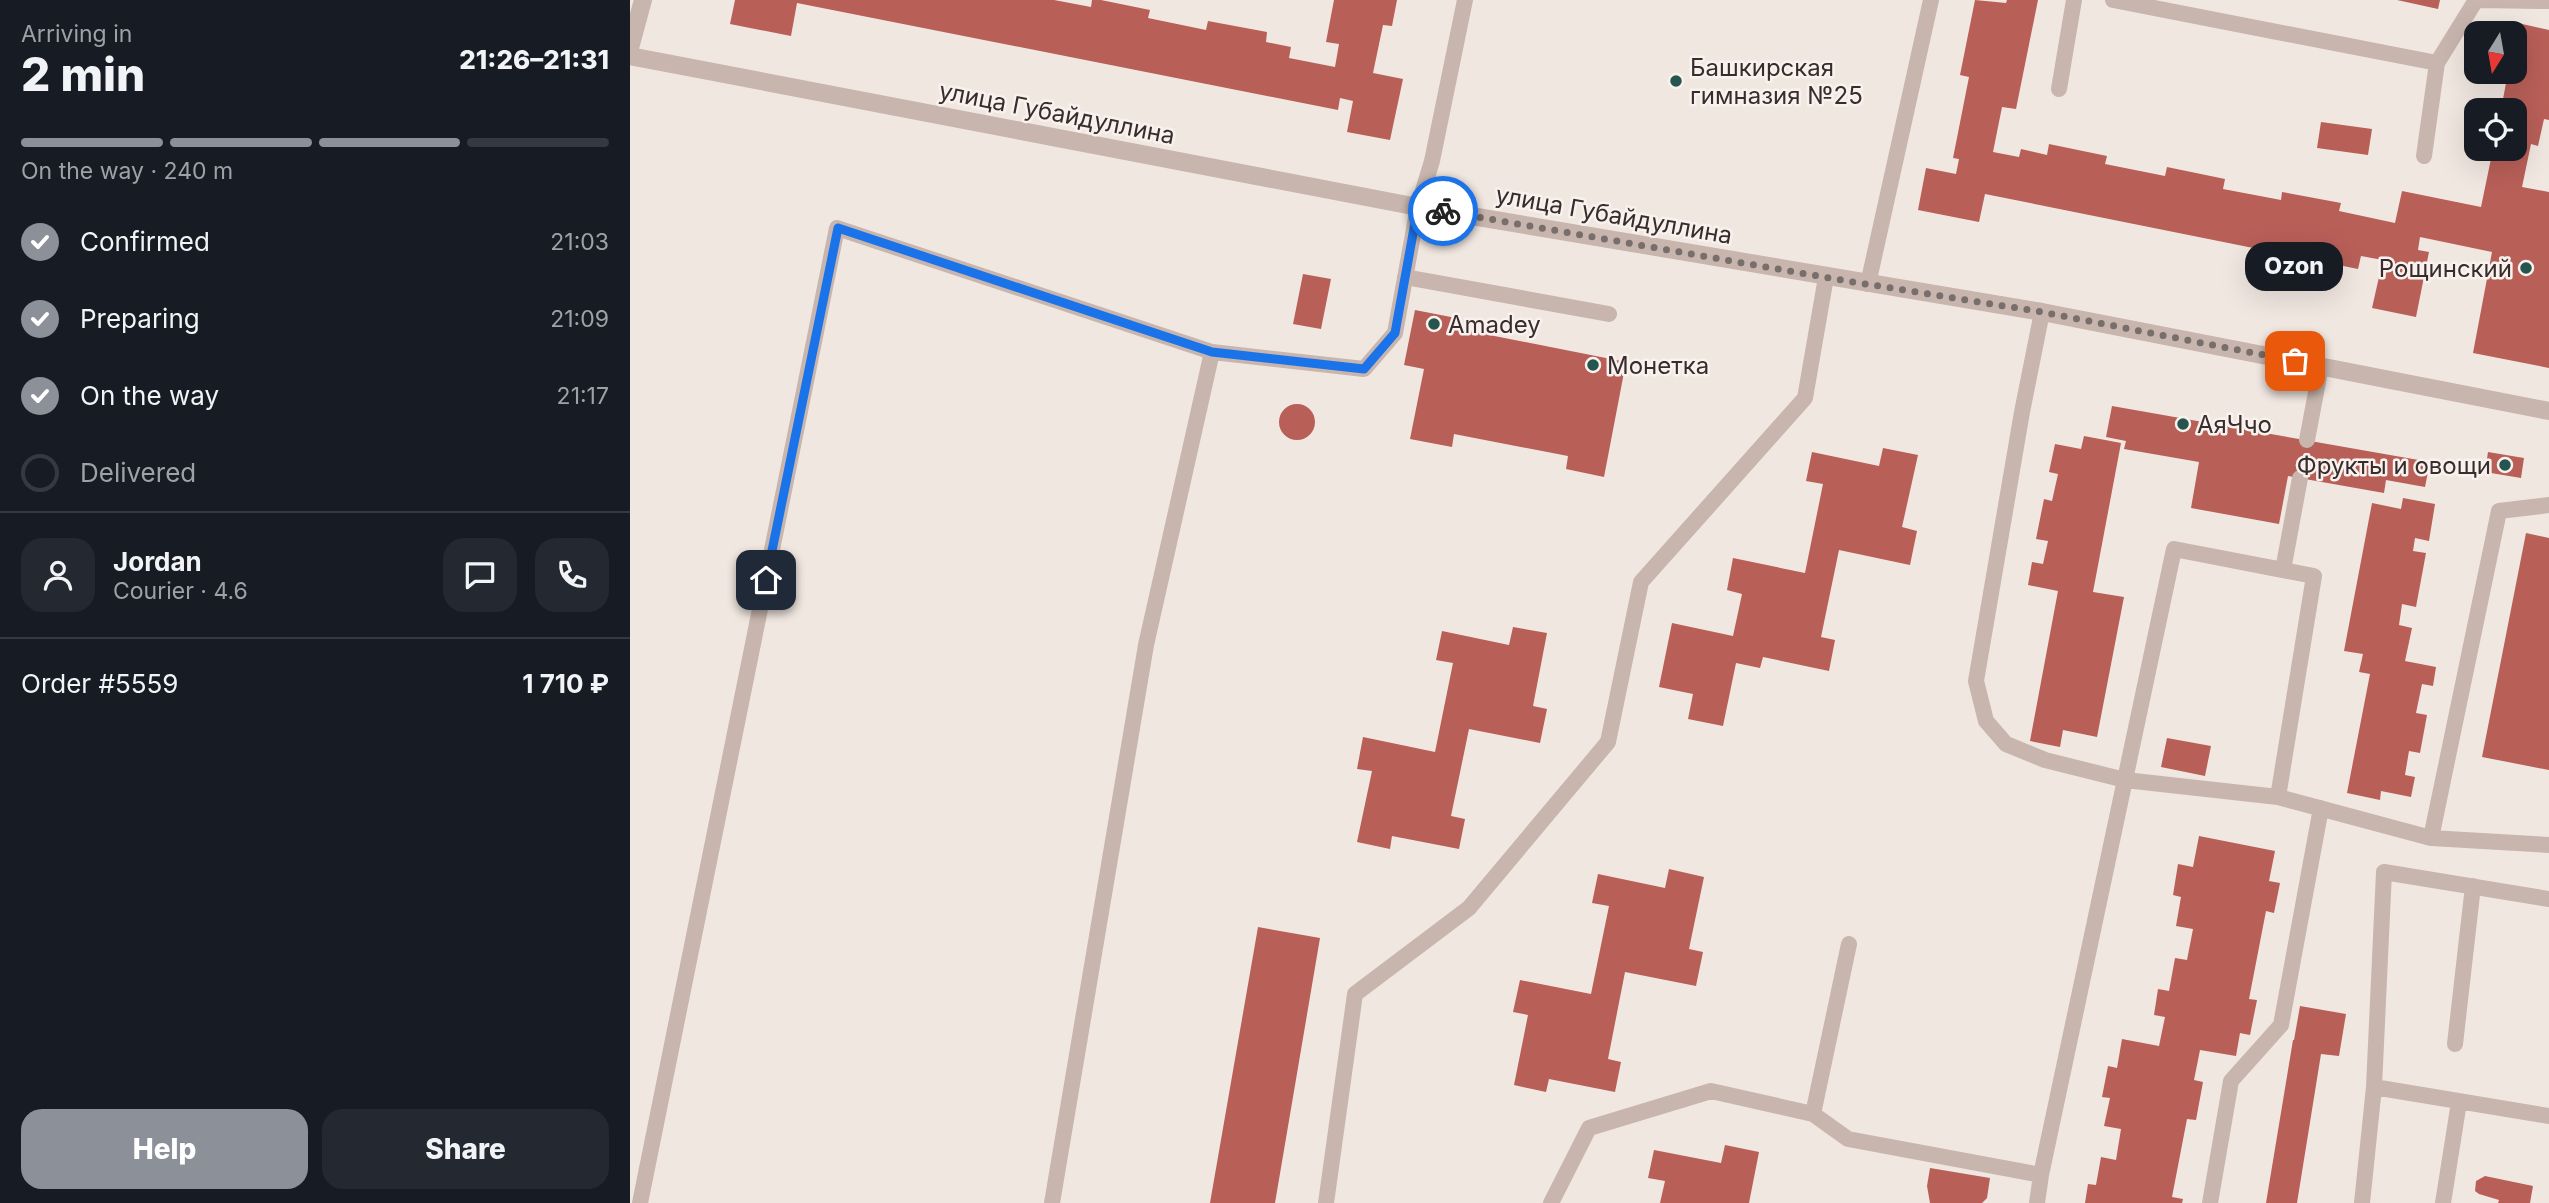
<!DOCTYPE html>
<html lang="en">
<head>
<meta charset="utf-8">
<style>
  body { margin:0; font-family:Inter,sans-serif; background:#242831; color:#f1f3f6; height:100vh; display:flex; flex-direction:column; font-size:26px; white-space:nowrap }
  * { box-sizing:border-box; margin:0 }
  p { font-size:23px; color:#9ea1a6 }
  .icon { flex:none; width:38px; height:38px; fill:none; stroke:currentColor; stroke-width:2; stroke-linecap:round; stroke-linejoin:round }
  .map { position:relative; flex:1; overflow:hidden }
  .drawer { display:flex; flex-direction:column; background:#171b24; width:630px }
  .drawer>* { flex:none }
  .needle { width:46px; rotate:191deg }
  .controls { position:absolute; left:1834px; top:21px; display:grid; gap:14px }
  .controls a { display:grid; place-items:center; width:63px; height:63px; border-radius:14px; background:#171b24; box-shadow:0 7px 28px #0002; font-size:35px }
  .pin { position:absolute; display:grid; place-items:center; width:60px; height:60px; color:#fff; margin:-30px; border-radius:14px; box-shadow:0 4px 10px #0006 }
  .courier { position:absolute; display:grid; place-items:center; width:70px; height:70px; margin:-35px; border:5px solid #1a73e8; border-radius:50%; background:#fff; color:#222; box-shadow:0 2px 9px #0007 }
  .bubble { position:absolute; height:49px; border-radius:21px; background:#171b24; box-shadow:0 7px 28px #0002; font-size:23px; font-weight:800; line-height:49px; text-align:center }
  .head em { font-style:normal; font-weight:800 }
  .head div { display:flex; flex-direction:column-reverse }
  .head { display:flex; align-items:center; justify-content:space-between; height:119px; padding:0 21px }
  h1 { font-size:46px; font-weight:800; line-height:52px }
  .bar { display:grid; grid-template-columns:repeat(4,1fr); gap:10px 7px; align-content:center; height:84px; padding:0 21px }
  .bar i { height:9px; border-radius:5px; background:#363941 }
  .bar .selected { background:#8c9099 }
  .bar p { grid-column:span 4 }
  .line { display:flex; align-items:center; gap:18px; padding:0 21px; border-top:2px solid #363941 }
  .line div { flex:1 }
  .round { display:grid; place-items:center; flex:none; width:74px; height:74px; border-radius:21px; background:#242831 }
  ol { padding:0 21px; list-style:none }
  li { display:flex; align-items:center; gap:21px; height:77px }
  li p { margin-inline-start:auto }
  li .icon { padding:7px; border-radius:50%; background:#8c9099; color:#fff; stroke-width:4 }
  li:last-child { color:#9ea1a6 }
  li i { width:38px; height:38px; border:4px solid #363941; border-radius:50% }
  .button { display:flex; gap:14px; margin-top:auto; padding:14px 21px }
  .button a { flex:1; height:80px; border-radius:21px; background:#8c9099; color:#fff; font-size:28px; font-weight:800; line-height:80px; text-align:center }
  .button a+a { background:#242831; color:#f1f3f6 }
  main { display:flex; flex:1; min-height:0 }
  .map>svg:first-child { display:block }
</style>
</head>
<body>
<main>
<section class="drawer">
<div class="head"><div><h1>2 min</h1><p>Arriving in</p></div><em>21:26–21:31</em></div>
<div class="bar"><i class="selected"></i><i class="selected"></i><i class="selected"></i><i></i><p>On the way · 240 m</p></div>
<ol>
<li><svg class="icon" aria-label="check" viewBox="0 0 24 24"><path d="M5 12l5 5 9-10"/></svg>Confirmed<p>21:03</p></li>
<li><svg class="icon" aria-label="check" viewBox="0 0 24 24"><path d="M5 12l5 5 9-10"/></svg>Preparing<p>21:09</p></li>
<li><svg class="icon" aria-label="check" viewBox="0 0 24 24"><path d="M5 12l5 5 9-10"/></svg>On the way<p>21:17</p></li>
<li><i></i>Delivered</li>
</ol>
<div class="line" style="height:126px"><a class="round"><svg class="icon" aria-label="person" viewBox="0 0 24 24"><circle cx="12" cy="8" r="4"/><path d="M4 21q1-7 8-7t8 7"/></svg></a><div><b>Jordan</b><p>Courier · 4.6</p></div><a class="round"><svg class="icon" aria-label="chat" viewBox="0 0 24 24"><path d="M4 5h16v11H9l-5 4z"/></svg></a><a class="round"><svg class="icon" aria-label="phone" viewBox="0 0 24 24"><path d="M5 4h4l2 5-3 2q2 4 5 5l2-3 5 2v4C11 20 4 13 5 4z"/></svg></a></div>
<div class="line" style="height:91px"><div>Order #5559</div><b>1 710 ₽</b></div>
<div class="button"><a>Help</a><a>Share</a></div>
</section>
<div class="map">
<svg width="1919" height="1203" viewBox="0 0 1919 1203">
  <rect width="100%" height="100%" fill="#f1e7e1"/>
  <path fill="#b85f58" d="M105,0h319l37,7 1,-7h9l49,10 -2,8 58,12 2,-9 59,11 -1,10 25,5 -2,11 46,9 4,-23 -13,-2 8,-42h63l-5,26 -9,-1 -10,48 30,6 -13,61 -43,-8 6,-31 -13,-3 -2,12 -541,-107 -6,33 -61,-12z
    M1345,0l31,3 1,-3h31l-22,109 -14,-2 -9,45 26,5 2,-8 26,6 2,-11 58,12 -2,8 60,12 2,-9 58,12 -2,10 58,11 1,-8 59,11 -2,8 56,12 7,-32 79,16 12,-58h22v-39h-14l7,-38h7v-32l3,-17 31,7v90l-5,-1 -6,27 -7,-2 -9,43 27,5v176l-76,-15 19,-101 -72,-15 -2,13 11,2 -13,65 -44,-9 7,-31 6,1 3,-17 -27,-5 -3,13 -373,-75 -6,28 -61,-12 8,-42 30,6 3,-15 -6,-1 16,-81 -9,-2z
    M1767,0h43l-2,9z
    M1691,122l51,7 -4,26 -51,-7z
    M673,274l28,5 -10,50 -28,-5z
    M785,310l41,8 -2,10 172,34 -22,115 -38,-8 2,-13 -114,-22 -2,13 -42,-8 14,-70 -20,-4z
    M649 422a18 18 0 1 1 36 0a18 18 0 1 1-36 0Z
    M1482,406l318,56 -5,25 -39,-7 -2,13 -96,-17 -9,48 -88,-16 8,-46 -75,-13 2,-8 -20,-4z
    M1454,436l37,7 -28,149 31,5 -27,140 -34,-7 -3,17 -30,-6 28,-150 -30,-6 4,-23 11,2 5,-23 -12,-2 8,-40 8,2 6,-27 -9,-2 6,-28 26,5z
    M1253,448l35,7 -16,72 15,4 -7,34 -71,-15 -18,87 14,3 -6,31 -66,-14 -3,11 -24,-5 -13,63 -35,-7 5,-25 -34,-7 13,-64 61,13 9,-42 -15,-4 6,-32 72,15 18,-89 -17,-3 6,-29 67,14z
    M1858,452l36,6 -3,20 -36,-6z
    M1773,498l32,6 -6,37 -14,-3 -2,13 13,2 -10,54 -14,-3 -3,21 13,3 -7,33 31,6 -3,19 -11,-2 -6,29 11,2 -7,38 -11,-2 -4,24 10,2 -4,20 -30,-6 -1,9 -33,-7 23,-119 -11,-2 4,-18 -19,-3 28,-148 29,6z
    M1896,533l23,5v232l-67,-13z
    M883,627l34,6 -14,73 14,3 -7,34 -71,-14 -18,87 14,3 -6,30 -67,-13 -2,13 -33,-7 15,-71 -15,-2 6,-32 72,15 18,-89 -17,-3 6,-29 67,14z
    M1537,738l44,8 -6,30 -44,-9z
    M1569,836l76,15 -6,30 11,2 -6,30 -8,-2 -17,88 8,1 -7,35 -10,-2 -4,23 -36,-6 -6,30 9,2 -7,38 -9,-1 -15,78 11,2 -1,4h-97l3,-19 8,1 5,-28 15,3 5,-31 -17,-3 6,-28 -8,-1 6,-31 9,2 5,-29 37,7 6,-29 -11,-2 4,-26 11,2 6,-33 12,2 6,-31 -17,-3 5,-29 -8,-2 5,-31 15,3z
    M1039,869l35,8 -15,72 14,3 -7,34 -71,-14 -17,87 13,3 -6,30 -66,-13 -3,13 -32,-7 14,-70 -15,-3 7,-32 71,14 18,-88 -17,-3 6,-29 67,14z
    M628,927l62,11 -45,265h-65z
    M1670,1006l46,8 -7,42 -18,-2 -24,149h-31l27,-163h1z
    M1095,1145l34,7 -10,51h-89l5,-22 -17,-3 6,-28 67,13z
    M1300,1168l60,10 -3,20 -5,5h-52l-3,-17z
    M1855,1176l48,10 -3,17h-32l1,-3 -20,-6 -4,-3 1,-10z"/>
  <g fill="none" stroke-linecap="round" stroke-linejoin="round">
    <path stroke="#c8b5ae" stroke-width="16" d="M1483,0l324,63 39,-63 73,1
      M1429,89l15,-89
      M1794,156l13,-93
      M775,277l204,37
      M1238,284l63,-284
      M1412,312l-20,100 -46,269 10,40 20,23 39,16 80,20 153,17 153,41 118,7
      M1677,440l14,-74
      M1653,570l17,-92
      M1801,838l68,-327 50,-6
      M1825,1044l18,-158
      M1744,1087l175,29
      M1183,1114l36,-170
      M10,1203l197,-975 375,124
      M422,1203l94,-558 66,-293 152,17 31,-36 23,-126 14,-46 33,-161
      M696,1203l29,-209 114,-86 139,-166 33,-160 164,-184 21,-121
      M921,1203l38,-75 122,-37 102,23 35,25 193,36 133,-626 140,27 -36,221
      M1407,1203l4,-28
      M1580,1203l21,-122 50,-56 40,-217
      M1732,1203l12,-116 10,-215 165,27
      M1813,1203l16,-101"/>
    <path stroke="#c8b5ae" stroke-width="18" d="M0,48l13,-48
      M0,56l788,151 624,105 507,99"/>
  </g>
  <g fill="none" stroke-linecap="round" stroke-linejoin="round">
    <path stroke="#786e6b" stroke-width="7" stroke-dasharray="0 12.6" d="M813,211l404,70 195,31 253,49"/>
    <path stroke="#1a73e8" stroke-width="9" d="M136,580l72,-352 374,124 152,17 31,-36 23,-127 25,5"/>
  </g>
  <g fill="#26544f" stroke="#f9f1ed" stroke-width="2.5">
    <circle cx="1046" cy="81" r="7"/>
    <circle cx="1896" cy="268" r="7"/>
    <circle cx="804" cy="324" r="7"/>
    <circle cx="963" cy="365" r="7"/>
    <circle cx="1553" cy="424" r="7"/>
    <circle cx="1875" cy="465" r="7"/>
  </g>
  <g text-anchor="middle" dominant-baseline="central" stroke-width="5" stroke-linejoin="round" paint-order="stroke">
    <g font-size="24" fill="#372d2c" stroke="#f9f1ed" text-anchor="start">
      <text x="1060" y="67">Башкирская<tspan x="1060" dy="28">гимназия №25</tspan></text>
      <text x="1882" y="268" text-anchor="end">Рощинский</text>
      <text x="818" y="324">Amadey</text>
      <text x="977" y="365">Монетка</text>
      <text x="1567" y="424">АяЧчо</text>
      <text x="1861" y="465" text-anchor="end">Фрукты и овощи</text>
    </g>
    <g font-size="24" fill="#372d2c" stroke="#f9f1ed">
      <text transform="translate(427 113) rotate(11)">улица Губайдуллина</text>
      <text transform="translate(984 215) rotate(10)">улица Губайдуллина</text>
    </g>
  </g>
</svg>
<div class="controls">
<a><svg class="needle" viewBox="-14 -14 28 28"><path d="M0-13l5 13h-10z" fill="#e53935"/><path d="M0 13l5-13h-10z" fill="#9ea1a6"/></svg></a>
<a><svg class="icon" aria-label="locate" viewBox="0 0 24 24"><circle cx="12" cy="12" r="6"/><path d="M12 2v4M12 18v4M2 12h4M18 12h4"/></svg></a>
</div>
<div class="pin" style="left:1665px;top:361px;background:#ea580c"><svg class="icon" aria-label="bag" viewBox="0 0 24 24"><path d="M5 8h14l-1 12H6zM9 8a3 3 0 0 1 6 0"/></svg></div>
<div class="pin" style="left:136px;top:580px;background:#1f2937"><svg class="icon" aria-label="home" viewBox="0 0 24 24"><path d="M3 11l9-7 9 7M6 9v11h12V9"/></svg></div>
<div class="courier" style="left:813px;top:211px"><svg class="icon" aria-label="bike" viewBox="0 0 24 24"><circle cx="6" cy="16" r="4"/><circle cx="18" cy="16" r="4"/><path d="M6 16l4-8h5l3 8M10 8l3 8H6M13 5h3"/></svg></div>
<div class="bubble" style="left:1615px;top:242px;width:98px">Ozon</div>
</div>
</main>
</body>
</html>
